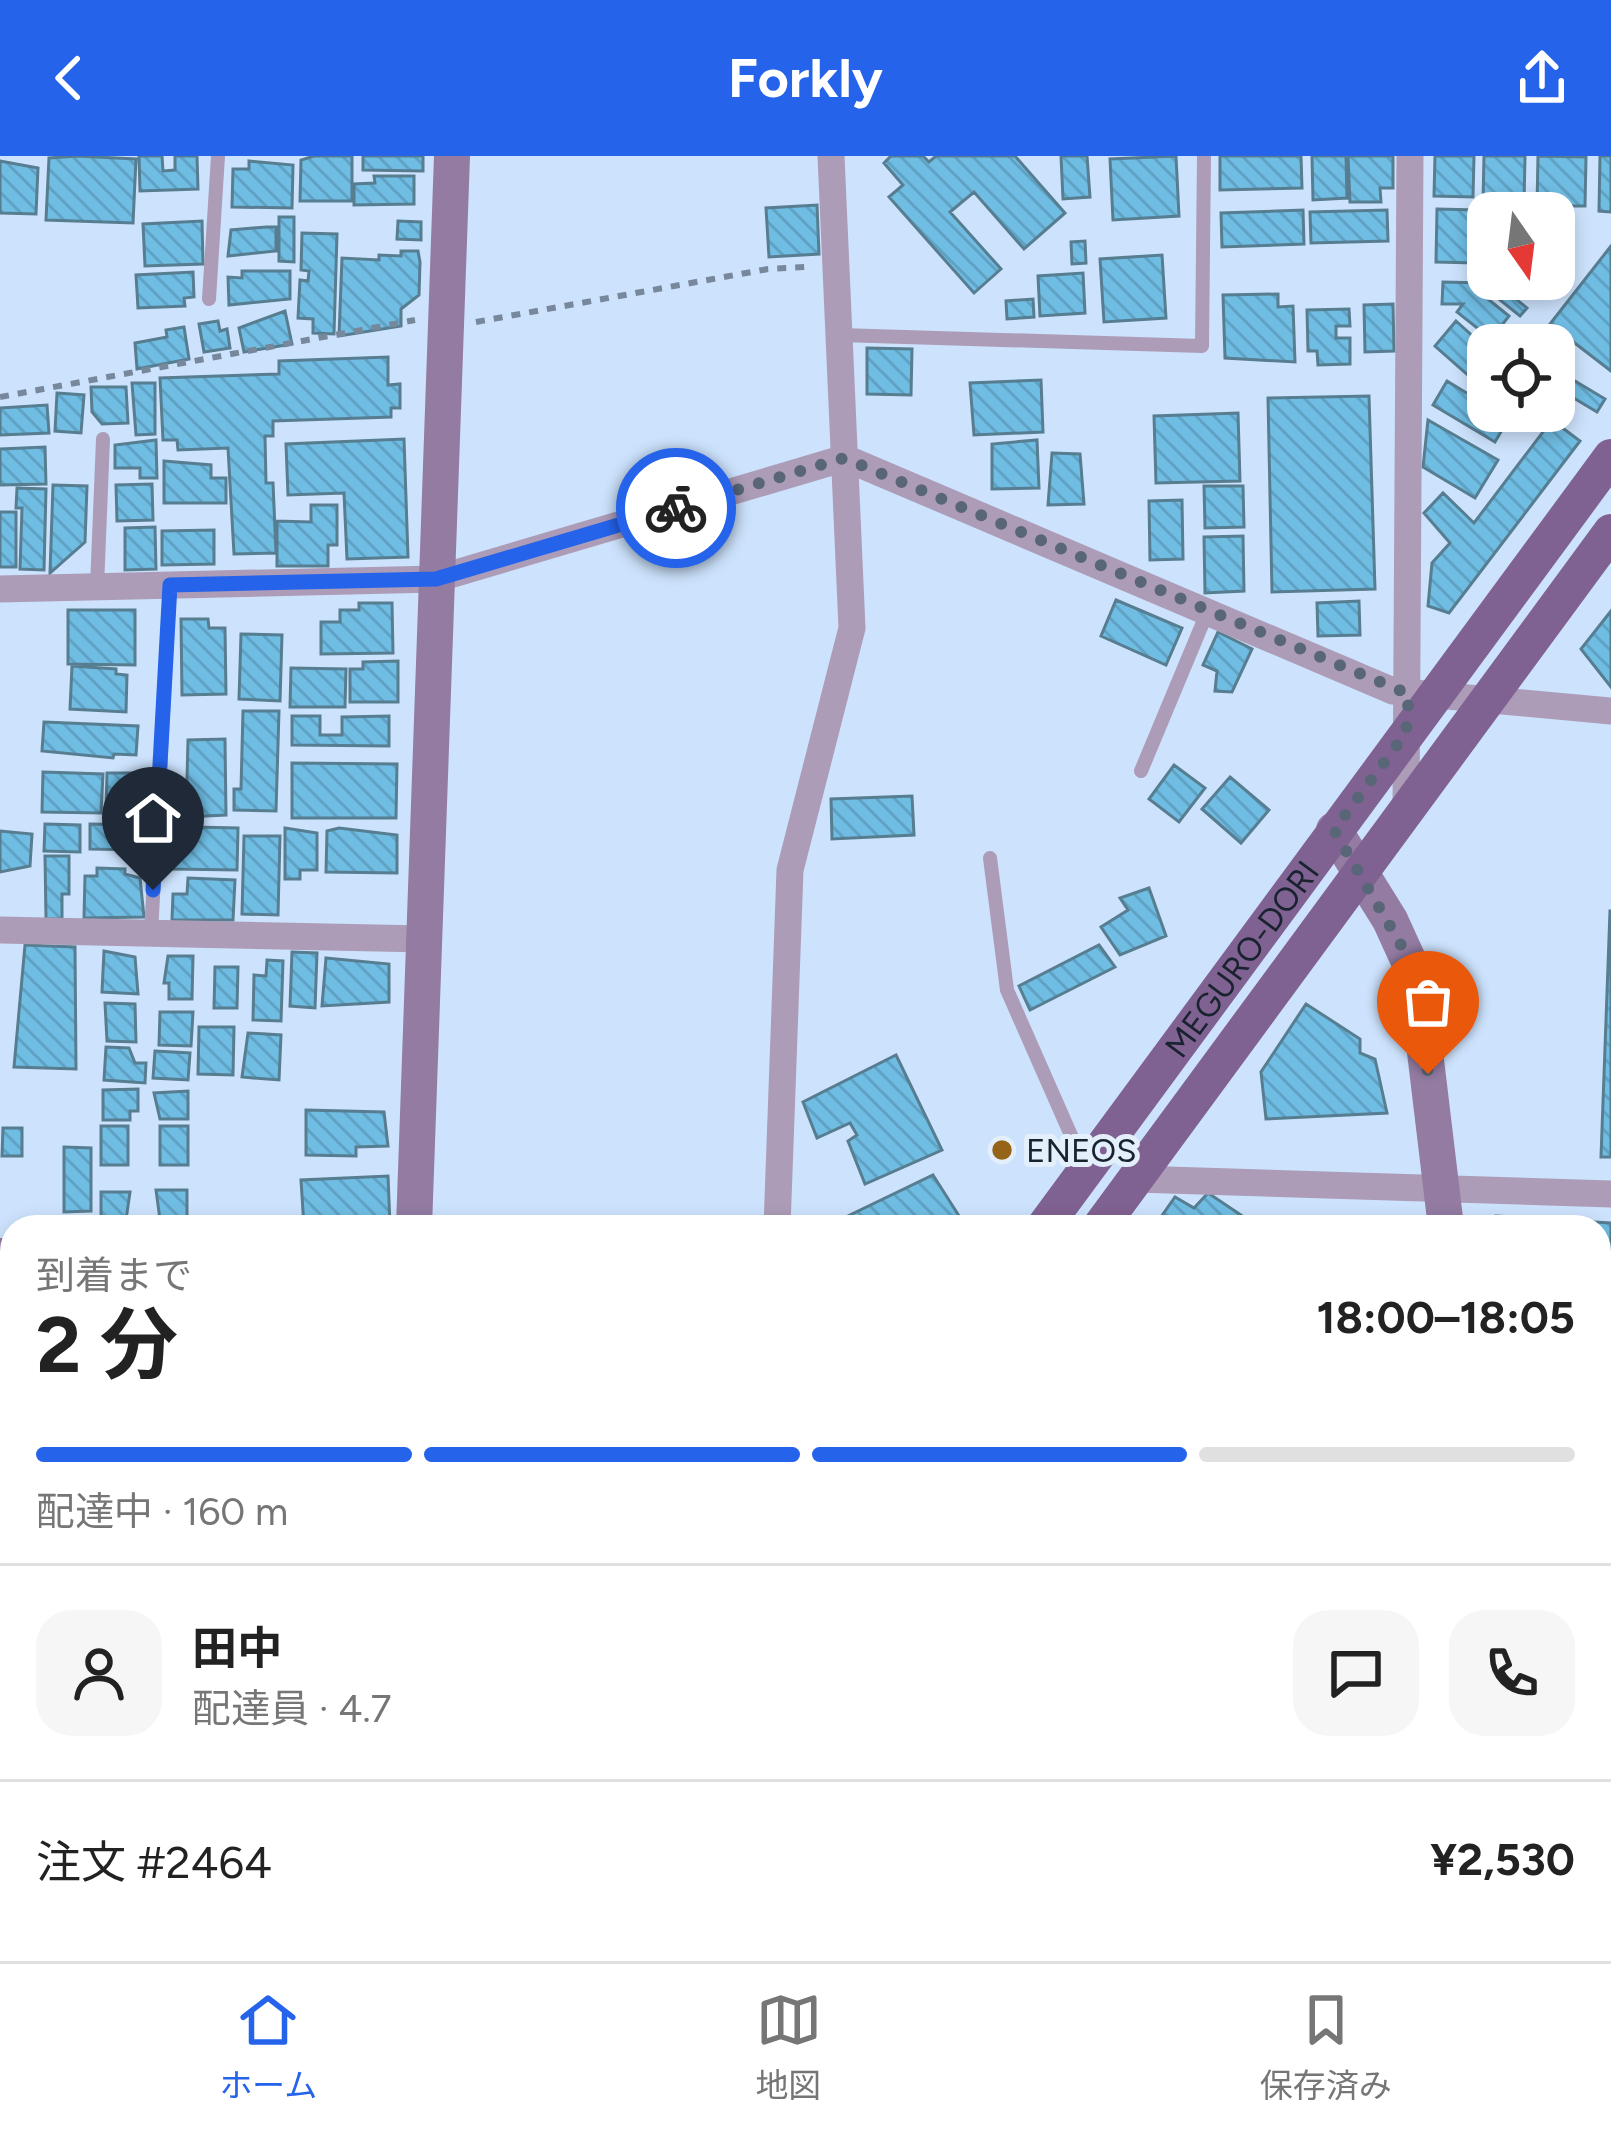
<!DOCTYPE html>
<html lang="ja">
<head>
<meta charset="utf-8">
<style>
  body { margin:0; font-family:Figtree,"Noto Sans JP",sans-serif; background:#f6f6f6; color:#222; height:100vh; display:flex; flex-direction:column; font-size:45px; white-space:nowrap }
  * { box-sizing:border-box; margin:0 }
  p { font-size:39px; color:#767676 }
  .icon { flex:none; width:66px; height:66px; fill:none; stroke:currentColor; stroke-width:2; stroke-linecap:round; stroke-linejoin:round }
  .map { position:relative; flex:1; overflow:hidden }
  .side { position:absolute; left:0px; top:1059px; width:1611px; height:747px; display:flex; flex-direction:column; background:#fff; border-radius:36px 36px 0 0; box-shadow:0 6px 18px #0003 }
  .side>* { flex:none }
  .needle { width:78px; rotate:166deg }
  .tools { position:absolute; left:1467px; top:36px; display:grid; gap:24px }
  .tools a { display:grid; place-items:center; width:108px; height:108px; border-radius:24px; background:#fff; box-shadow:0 6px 18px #0003; font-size:60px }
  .pin { position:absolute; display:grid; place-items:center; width:102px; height:102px; color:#fff; margin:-123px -51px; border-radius:50% 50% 50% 0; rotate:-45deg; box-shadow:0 0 12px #0007 }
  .pin .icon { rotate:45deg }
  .courier { position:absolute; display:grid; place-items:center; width:120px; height:120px; margin:-60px; border:9px solid #2563eb; border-radius:50%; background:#fff; color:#222; box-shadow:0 3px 15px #0007 }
  .overview em { font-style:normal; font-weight:700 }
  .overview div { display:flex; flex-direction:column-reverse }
  .overview { display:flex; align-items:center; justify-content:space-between; height:204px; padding:0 36px }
  h1 { font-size:78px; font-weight:700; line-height:90px }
  .bar { display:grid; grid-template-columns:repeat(4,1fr); gap:18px 12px; align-content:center; height:144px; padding:0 36px }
  .bar i { height:15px; border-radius:9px; background:#e0e0e0 }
  .bar .on { background:#2563eb }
  .bar p { grid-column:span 4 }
  .line { display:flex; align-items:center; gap:30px; padding:0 36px; border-top:3px solid #e0e0e0 }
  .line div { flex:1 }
  .round { display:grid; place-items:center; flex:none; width:126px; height:126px; border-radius:36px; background:#f6f6f6 }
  header { display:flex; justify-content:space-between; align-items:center; height:156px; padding:0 36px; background:#2563eb; color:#fff; font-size:54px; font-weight:700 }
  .tabs { display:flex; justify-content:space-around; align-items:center; height:168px; border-top:3px solid #e0e0e0; background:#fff; font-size:33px; color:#767676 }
  .tabs a { display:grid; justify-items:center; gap:6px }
  .tabs .on { color:#2563eb }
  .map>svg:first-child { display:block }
</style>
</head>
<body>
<header><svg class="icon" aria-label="back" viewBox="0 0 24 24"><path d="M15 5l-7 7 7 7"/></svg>Forkly<svg class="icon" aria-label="share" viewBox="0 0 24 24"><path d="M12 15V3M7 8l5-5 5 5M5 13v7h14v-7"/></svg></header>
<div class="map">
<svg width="1611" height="1805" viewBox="0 0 1611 1805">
  <defs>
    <pattern id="building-back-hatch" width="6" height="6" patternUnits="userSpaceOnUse" patternTransform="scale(3)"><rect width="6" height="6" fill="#70bde4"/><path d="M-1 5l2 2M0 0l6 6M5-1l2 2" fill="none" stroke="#60a2c4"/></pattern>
  </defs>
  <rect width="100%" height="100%" fill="#cde3fd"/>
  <path fill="url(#building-back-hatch)" stroke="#577d91" stroke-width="3" d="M77,0l59,3 -3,64 -87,-3 3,-62z
    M139,0h23l1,15 12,-1v-14h22l1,33 -58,2z
    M314,0h38v45h-52l1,-41z
    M363,0h60v15l-60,-1z
    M891,0h32l6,6 7,-6h79l50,57 -41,36 -50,-57 -24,20 51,57 -27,24 -85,-96 14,-12 -19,-22z
    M1061,0h26l3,41 -27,2z
    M1176,0l3,60 -66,4 -3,-61z
    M1220,0h81l1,32 -82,2z
    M1312,0h34l1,42 -34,2z
    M1348,0h45v32h-13l1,14h-31z
    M1435,0h39l-1,41 -39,-1z
    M1484,0h41l-1,47 -41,-1z
    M1538,0l48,1 -1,49h-48z
    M1600,0h11v56l-12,-1z
    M0,5l38,7 -2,46 -36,-1z
    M249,5l44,4 -1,43 -60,-1 1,-38h16z
    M374,20h40v28l-60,1v-21l21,-1z
    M817,49l2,49 -50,3 -3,-49z
    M1437,53l39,1 -1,53 -39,-1z
    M1303,54l1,34 -82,3 -1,-34z
    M1387,54l1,31 -77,2 -1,-31z
    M279,61h15v45l-15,-1z
    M202,65l1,43 -58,2 -2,-42z
    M398,65l23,1v18l-24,-1z
    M266,71h10v24l-48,5 3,-26z
    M1480,73h8v50l26,1 -35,-1z
    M302,77l35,1 -3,100 -21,-1v-14l-15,-1 2,-38 8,1 1,-10 -8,-1z
    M1085,85l1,22 -14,1 -1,-22z
    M1611,90v125l-61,-47z
    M401,95h17l2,11 -1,33 -18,14v17l-62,10 3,-78 37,2v-5l22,1z
    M1162,99l4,63 -62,4 -4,-63z
    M242,115h48v28l-61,6 -1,-28 14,1z
    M193,116l1,25 -10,1 1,8 -47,2 -2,-33z
    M1083,117l2,40 -45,3 -2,-40z
    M1443,126l40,1v12l26,21 -18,23 -34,-27 6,-8h-21z
    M1506,135l21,17 -7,8 -20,-16z
    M1278,138v13l15,-1 2,56 -70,-4 -2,-63z
    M1033,143l1,18 -27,2 -1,-18z
    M1393,148l1,47 -29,1 -1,-47z
    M1349,153l1,17h-14v12h14v26l-32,1 -1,-14h-9l-1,-41z
    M285,155l7,33 -48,8 -5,-24z
    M218,165l2,10 7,-2 3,19 -26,4 -5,-28z
    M1456,165l32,29 -19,26 -34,-30z
    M184,171l5,32 -52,10 -2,-26 32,-6 -1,-7z
    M1527,173l26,16h-35z
    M867,192l45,1 -1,46 -44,-1z
    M388,201v28l12,-1v24h-9v9l-118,4v15h-8l1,47h7l3,70 -42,1 -6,-106 -50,2 -1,-10h-14l-3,-62 119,-4v-13z
    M1565,219l40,24 -8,13 -40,-24z
    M1041,224l2,52 -69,3 -4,-52z
    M1447,225l41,25v5l21,7 -14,24 -62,-37z
    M132,227h23v51l-19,1z
    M91,231h35l2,36 -26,1 -10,-12z
    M57,237l27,2 -3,38 -26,-2z
    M1369,240l6,193 -103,3 -4,-194z
    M47,249l2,28 -49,2v-27z
    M1238,257l2,68 -84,2 -2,-67z
    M1428,264l70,40 -23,38 -52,-31z
    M1552,264l28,21 -131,172 -21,-7 4,-43 18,-20 -26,-30 19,-20 31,30z
    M404,283l4,118 -61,2 -3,-66 -56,2 -2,-51z
    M156,284l1,38h-17v-10h-25v-23z
    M1037,284l2,48 -47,1v-45z
    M45,291l1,37 -46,1v-36z
    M1052,297l28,1 4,50 -36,1z
    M164,305l47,4v13h15v25h-62z
    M152,328l1,36 -36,1 -1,-36z
    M53,329l34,1 -2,56 -35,31z
    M1204,330h39l1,41 -39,1z
    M17,332l29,1 -2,81 -24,-1 2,-61h-6z
    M1182,344l1,59 -33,1 -1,-59z
    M311,349h26v40h-9v21h-51v-45l34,1z
    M0,356h16v55h-16z
    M155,371l1,42 -31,1v-42z
    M214,374v34l-52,1v-34z
    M1243,380l1,55 -39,2 -1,-56z
    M1116,444l66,28 -16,37 -65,-29z
    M1359,445l1,34 -42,1 -1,-33z
    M359,447h33l1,50 -72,1v-32h19v-12h19z
    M68,454h67v55l-67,-1z
    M1611,455v76l-30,-38z
    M181,463h27l1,9h16l1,66 -44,1z
    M1218,476l34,17 -20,43 -17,-1 2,-20 -14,-6z
    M241,478l41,1 -2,66 -41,-2z
    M398,505v41h-48v-33h13v-7z
    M72,510l44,3v5l11,1 -1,37 -56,-3z
    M291,512l55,1 -1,38h-55z
    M243,555h36l-3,100 -42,-1v-21h7z
    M292,560h28v19h22v-18l47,-1v30l-97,-1z
    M44,566l94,4 -2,29 -22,-1 -1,4 -71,-7z
    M225,583l1,76 -40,2 2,-77z
    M292,607l105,1 -1,54h-104z
    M1174,609l31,23 -26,34 -30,-23z
    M43,616l60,2 -2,39 -59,-1z
    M107,617h40l-1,39h-40z
    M1230,621l39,33 -28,33 -39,-34z
    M912,640l2,39 -82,4 -1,-40z
    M45,668l35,1v27l-36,-1z
    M90,668l53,1 -3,25 -50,-1z
    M194,671l44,1 -1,42 -64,-1 1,-19h7v-10l12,1z
    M285,672l32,5v37h-17v9h-15z
    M339,672l58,7v38l-71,-1 1,-41z
    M0,675l32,3 -2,32 -30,6z
    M244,680h36l-2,79 -36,-1z
    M45,700h24v38h-7v25h-16z
    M97,712l28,1v5l15,4 4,39 -60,1 1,-42h12z
    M188,722l47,2 -2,40h-61l1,-26h14z
    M1149,732l17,48 -46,19 -19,-28 27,-17 -8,-12z
    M1610,755h1v246h-10z
    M25,789l50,2 1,122 -62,-2z
    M1099,789l16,22 -85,43 -11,-24z
    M104,795l31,6 3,37 -36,-2z
    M292,796l25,1 -2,55 -25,-2z
    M168,800h25l-1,43h-23v-16h-5z
    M326,802l63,6v38l-67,4z
    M267,804l16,1 -2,60 -28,-1 1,-45 12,1z
    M215,811h23l-1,41h-23z
    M105,847l30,1 1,38 -29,-1z
    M1306,848l54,35v14l15,6 12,54 -121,6 -5,-47z
    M160,856h33l-2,34 -32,-1z
    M199,871h35l-1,48 -35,-1z
    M248,877l33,2 -2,45 -37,-3z
    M106,891l23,1 6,15h11l-1,20 -41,-3z
    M155,895l35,2 -2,27 -35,-2z
    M896,899l46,95 -77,34 -17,-43 9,-6 -7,-12 -33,15 -14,-36z
    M138,933v22h-8v9h-27v-30z
    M188,935v28h-28l-6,-26z
    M306,954l78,2 4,34 -32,1v9l-50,-1z
    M101,970h27v39h-27z
    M160,970h28v39h-28z
    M3,972h19v28h-20z
    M64,991l27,1v63l-27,1z
    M933,1019l33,52h-141z
    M388,1020l2,49 -86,2 -3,-47z
    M156,1034h31v37h-26z
    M101,1036h29l-5,35h-24z
    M1208,1037l39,26 -6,8h-87l21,-30 19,11z
    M1496,1060l115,7v51l-12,-1v-46h-104z
    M0,1177l12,1v49l-12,-1z
    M0,1254h12v45l-1,-6h-11z
    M8,1322h4v65h-5z
    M1599,1352l12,1v55h-8v33z
    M4,1404h8v77h-8z
    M1599,1458l3,13 9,-2v72l-12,2z
    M0,1558h12v82l-12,-1z
    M0,1665l12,1v51l-12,-1z
    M107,1794h42l8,11h-59z
    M190,1794h48l-22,11h-19z
    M571,1794h68l-62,11z
    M787,1794h52l2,11h-78l25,-4z"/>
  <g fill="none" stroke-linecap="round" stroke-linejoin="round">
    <path stroke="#78889c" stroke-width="6" stroke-dasharray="9 9" stroke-linecap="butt" d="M476,166l292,-53 38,-2
      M0,241l415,-77"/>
    <path stroke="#ac9cb7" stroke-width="14" d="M209,143l9,-143
      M840,179l362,11 2,-190
      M97,431l6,-148
      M1141,615l68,-163
      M990,702l17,132 78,177
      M151,777l19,-348
      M1599,1341h12
      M1300,1794l2,11"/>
    <path stroke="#ac9cb7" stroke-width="27" d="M0,433l436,-10 409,-121 548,233 218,20
      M1406,651l4,-651
      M0,774l425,9
      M1136,1023l475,15
      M777,1071l13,-357 62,-242 -21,-472
      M0,1499h12
      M1599,1770l12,-3
      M172,1794l7,11
      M978,1794l2,11
      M1464,1805l37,-11"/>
    <path stroke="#937ba2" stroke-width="36" d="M1334,674l56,90 26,57 30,250
      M414,1071l38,-1071
      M0,1100h12
      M532,1794l2,11
      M1553,1794l2,11"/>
    <g stroke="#806292" stroke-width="36">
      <path id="s1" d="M1044,1071l567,-770"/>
      <path d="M1100,1071l511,-695"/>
      <path d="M314,1805l15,-11"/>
      <path d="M400,1805l16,-11"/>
    </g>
  </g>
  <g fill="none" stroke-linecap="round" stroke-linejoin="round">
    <path stroke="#586677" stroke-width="12" stroke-dasharray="0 21.6" d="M676,352l168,-50 565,236 -3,39 -72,97 74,127 12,40 8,77"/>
    <path stroke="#2563eb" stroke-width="15" d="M153,734l17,-305 266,-6 240,-71"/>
  </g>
  <circle fill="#966417" stroke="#e4effc" stroke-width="4.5" cx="1002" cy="994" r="12"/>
  <g text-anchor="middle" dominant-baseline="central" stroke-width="10" stroke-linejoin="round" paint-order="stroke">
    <g font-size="33" fill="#19232f" stroke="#e4effc">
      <text stroke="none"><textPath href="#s1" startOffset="333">MEGURO-DORI</textPath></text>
    </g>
    <g font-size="33" fill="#19232f" stroke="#e4effc" text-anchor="start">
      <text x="1026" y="994">ENEOS</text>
    </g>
  </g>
</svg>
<div class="tools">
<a><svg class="needle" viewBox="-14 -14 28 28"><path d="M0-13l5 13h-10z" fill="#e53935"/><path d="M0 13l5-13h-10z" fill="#767676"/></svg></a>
<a><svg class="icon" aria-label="locate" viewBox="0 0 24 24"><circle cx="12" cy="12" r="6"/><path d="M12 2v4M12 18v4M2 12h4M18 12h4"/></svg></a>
</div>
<div class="pin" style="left:1428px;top:918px;background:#ea580c"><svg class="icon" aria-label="bag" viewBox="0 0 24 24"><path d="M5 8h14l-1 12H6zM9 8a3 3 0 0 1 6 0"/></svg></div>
<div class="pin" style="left:153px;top:734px;background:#1f2937"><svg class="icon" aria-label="home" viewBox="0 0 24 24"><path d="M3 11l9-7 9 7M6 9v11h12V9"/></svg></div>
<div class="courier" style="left:676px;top:352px"><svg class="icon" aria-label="bike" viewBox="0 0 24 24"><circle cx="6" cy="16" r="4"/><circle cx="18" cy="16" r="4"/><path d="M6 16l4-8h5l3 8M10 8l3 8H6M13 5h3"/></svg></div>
<section class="side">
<div class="overview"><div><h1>2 分</h1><p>到着まで</p></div><em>18:00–18:05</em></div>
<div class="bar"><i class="on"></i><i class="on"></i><i class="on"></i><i></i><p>配達中 · 160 m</p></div>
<div class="line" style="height:216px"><a class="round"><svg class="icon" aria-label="person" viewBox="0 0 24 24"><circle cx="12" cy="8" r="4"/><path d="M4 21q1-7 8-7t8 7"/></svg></a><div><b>田中</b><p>配達員 · 4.7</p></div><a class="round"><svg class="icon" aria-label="chat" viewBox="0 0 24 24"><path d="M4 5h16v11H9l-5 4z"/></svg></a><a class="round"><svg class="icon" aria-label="phone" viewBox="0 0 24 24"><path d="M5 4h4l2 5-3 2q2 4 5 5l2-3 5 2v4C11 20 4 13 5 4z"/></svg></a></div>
<div class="line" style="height:156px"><div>注文 #2464</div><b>¥2,530</b></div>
</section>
</div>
<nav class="tabs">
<a class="on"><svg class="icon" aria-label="home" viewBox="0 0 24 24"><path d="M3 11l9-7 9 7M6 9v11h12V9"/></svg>ホーム</a>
<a><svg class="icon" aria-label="map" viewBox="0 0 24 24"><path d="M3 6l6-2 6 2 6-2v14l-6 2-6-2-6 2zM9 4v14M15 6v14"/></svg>地図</a>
<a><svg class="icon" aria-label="saved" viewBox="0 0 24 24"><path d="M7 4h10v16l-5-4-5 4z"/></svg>保存済み</a>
</nav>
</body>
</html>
